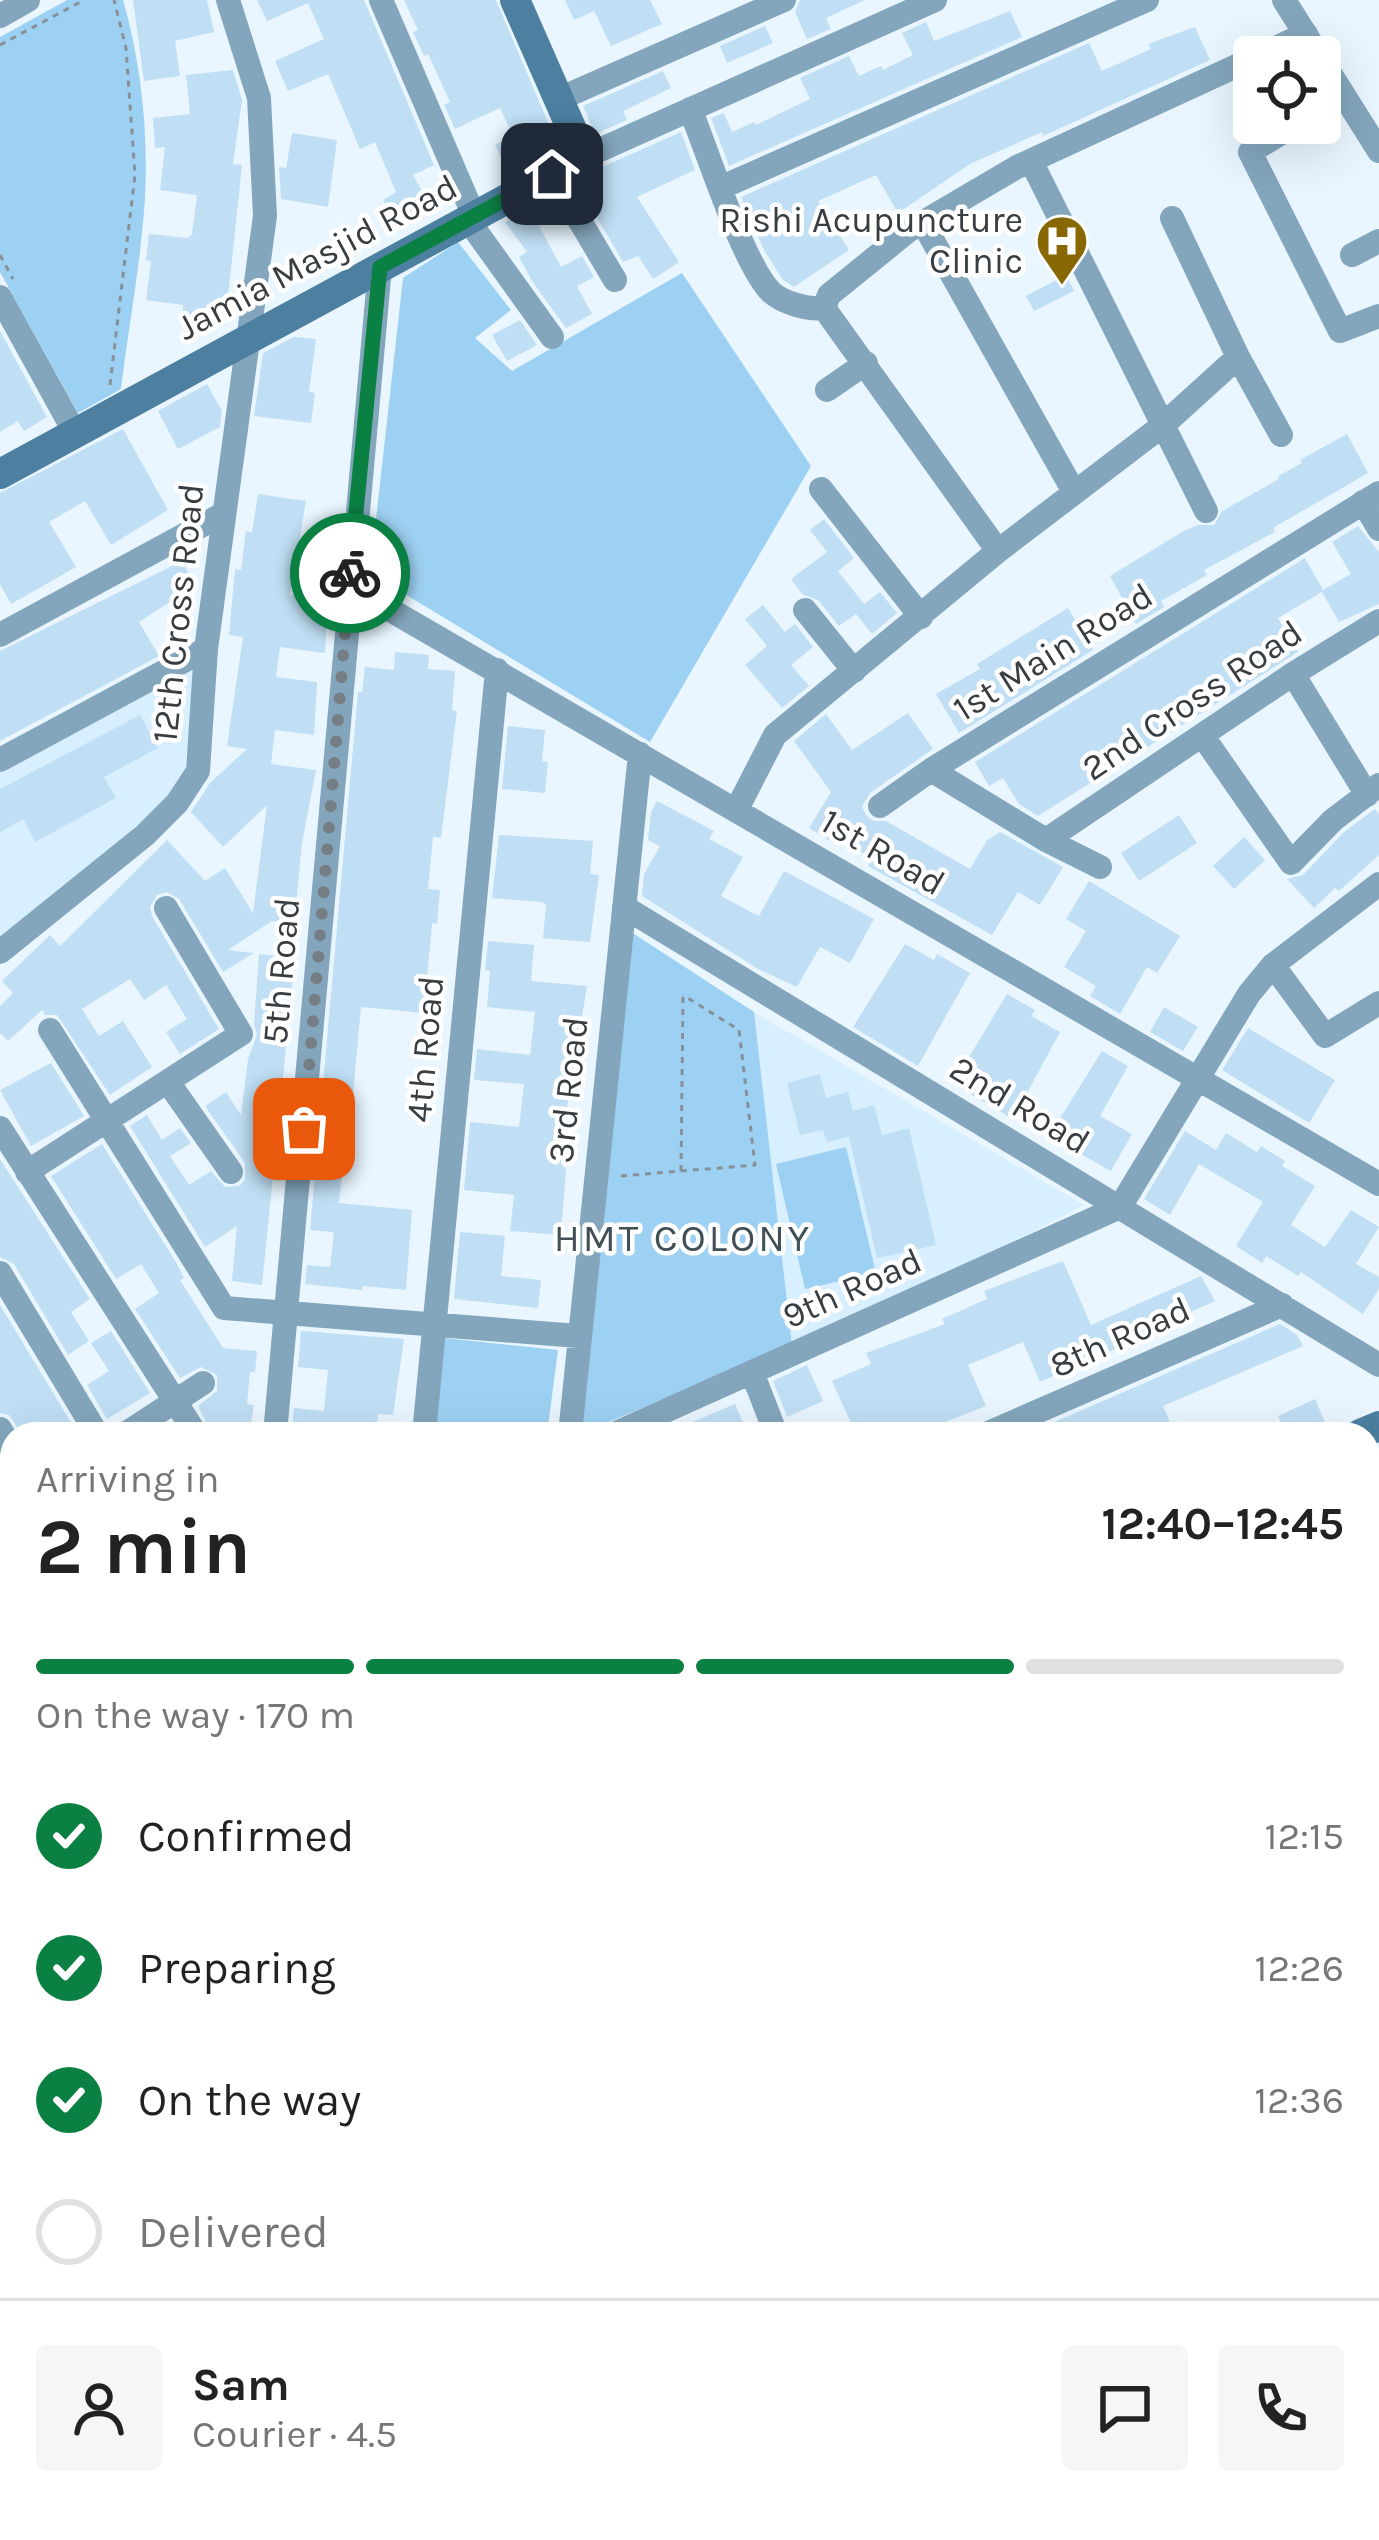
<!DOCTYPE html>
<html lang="en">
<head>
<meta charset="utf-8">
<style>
  body { margin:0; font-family:Karla,sans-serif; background:#f6f6f6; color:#222; height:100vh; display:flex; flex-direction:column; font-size:45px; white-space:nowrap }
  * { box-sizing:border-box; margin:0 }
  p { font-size:39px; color:#767676 }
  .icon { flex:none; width:66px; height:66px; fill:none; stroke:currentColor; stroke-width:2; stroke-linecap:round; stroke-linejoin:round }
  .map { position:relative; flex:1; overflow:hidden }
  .drawer { position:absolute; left:0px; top:1422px; width:1380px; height:1119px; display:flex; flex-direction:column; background:#fff; border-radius:36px 36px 0 0; box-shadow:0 12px 48px #0002 }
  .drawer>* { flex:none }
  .controls { position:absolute; left:1233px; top:36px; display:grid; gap:24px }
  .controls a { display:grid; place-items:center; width:108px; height:108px; border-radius:12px; background:#fff; box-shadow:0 12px 48px #0002; font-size:60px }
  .pin { position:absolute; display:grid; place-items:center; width:102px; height:102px; color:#fff; margin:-51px; border-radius:24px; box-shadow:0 6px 18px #0006 }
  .courier { position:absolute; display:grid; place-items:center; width:120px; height:120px; margin:-60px; border:9px solid #0b8043; border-radius:50%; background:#fff; color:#222; box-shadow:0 3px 15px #0007 }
  .overview em { font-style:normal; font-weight:700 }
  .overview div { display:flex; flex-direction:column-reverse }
  .overview { display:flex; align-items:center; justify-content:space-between; height:204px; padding:0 36px }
  h1 { font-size:78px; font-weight:700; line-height:90px }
  .bar { display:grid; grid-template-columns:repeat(4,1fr); gap:18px 12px; align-content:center; height:144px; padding:0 36px }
  .bar i { height:15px; border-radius:9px; background:#e0e0e0 }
  .bar .current { background:#0b8043 }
  .bar p { grid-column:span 4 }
  .line { display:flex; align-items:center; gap:30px; padding:0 36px; border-top:3px solid #e0e0e0 }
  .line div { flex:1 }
  .round { display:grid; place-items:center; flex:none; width:126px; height:126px; border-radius:12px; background:#f6f6f6 }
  ol { padding:0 36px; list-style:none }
  li { display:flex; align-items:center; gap:36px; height:132px }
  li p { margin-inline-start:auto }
  li .icon { padding:12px; border-radius:50%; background:#0b8043; color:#fff; stroke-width:4 }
  li:last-child { color:#767676 }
  li i { width:66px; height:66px; border:6px solid #e0e0e0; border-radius:50% }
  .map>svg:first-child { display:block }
</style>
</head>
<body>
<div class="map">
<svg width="1379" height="2540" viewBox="0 0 1379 2540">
  <rect width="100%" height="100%" fill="#e9f6ff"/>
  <path fill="#d8efff" d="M198,664l-12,103 -16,30 -170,145v-171z
    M754,1012l330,193 -116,60 -176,80z
    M1368,1546l11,18v162l-11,9z"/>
  <path fill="#9dd1f3" d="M67,0h56c21,72 28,157 19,232 -5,53 -15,105 -21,157l-43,24 -78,-141v-235z
    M458,242l53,68 -36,28 37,33 170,-98 129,193 -161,276 -280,-169 33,-295z
    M628,930l126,82 38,333 -212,89z
    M846,1147l30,126 -71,16 -29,-125z
    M444,1338l114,12 -11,84h-114z"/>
  <path fill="#c0dff4" d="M133,0h74l7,32 -39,9 5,35 -36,5z
    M257,0h107l70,165 -21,10 20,35 -34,19 -16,-29 13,-8 -21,-50 -15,7 -32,-75 -40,17 -13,-30 49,-22 -16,-36 -41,18z
    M404,0h92l60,141 -37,17 3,6 -15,7 -12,-26 18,-9 -13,-28 -45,21 -11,-24 6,-3 -22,-48 -4,2 -11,-24 5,-2z
    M565,0h85l12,24 -51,22 -17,-35 -20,9z
    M800,0h65l-39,18 5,11 -24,10 -12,-27z
    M1010,11l12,26 -293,129 -18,-48 13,-5 8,19 22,-10 2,3 54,-26 -10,-21 49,-22 10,20 22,-10 2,4 30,-15 -11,-22 24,-11 8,19z
    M765,26l8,17 -46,20 -7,-17z
    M1195,27l15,33 -167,76 -1,-4 -72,32 -72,49 -22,-38 -58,26 31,49 -55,37 -11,-7 -19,-30 -23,-53 348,-154 13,28 49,-22 -3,-5z
    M233,70l9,30 -9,64 9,1 -17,161 -43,-5 1,-16 -37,-5 5,-39 -5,-1 3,-26 39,4 4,-4 5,-39 -37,-5 5,-43 -10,1 -2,-30 37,-4 -4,-39z
    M663,71l8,17 -48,23 4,9 -32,14 -12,-28z
    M681,132l14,38 -58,27 42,65 -26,17 -15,-23 -15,6 -46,-79 23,-15z
    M292,133l45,7 -9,67 -47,-8 -2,-32 7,1z
    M548,199l9,15 -19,10 23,43 21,-11 12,21 -17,9 15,28 -26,14 -34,-47 -13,-24 8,-5 -22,-30z
    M1066,275l8,16 -40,20 -8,-15z
    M520,320l17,25 -30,16 -15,-26z
    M0,331l47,86 -23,14 -6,-10 -18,11z
    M294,337l22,2 -7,53 6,1 -4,30 -57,-7 9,-63z
    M207,384l15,27 -2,16 -42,22 -20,-38z
    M123,429l45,81 -57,35 -26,-44 -36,21 27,45 -65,37 -11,-20v-91z
    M1347,434l21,39 -95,55 2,4 -71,38 3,5 -46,26 3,6 -28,17 -26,-48 72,-44 16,-7h16l8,-14 57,-32 -1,-3 24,-13 -2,-3z
    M258,494l48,7 -16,94 38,5 -3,53 -45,-6 -4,30 41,5 -3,53 -39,-5 -4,34 45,6 -14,73 -8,81 -22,-3 -44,29 26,3 -31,19 -44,-73 -12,-7 -10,3 -7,12 2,9 67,113 -39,25 -14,-22 21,-13 -21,-34 -22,15 -14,-21 -48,30 17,27 24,-15 29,46 -42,28 -53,-80h-12l-3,-5 -34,31 -8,-8v-27l13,-13 -11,-12 48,-46 10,11 107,-106 38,41 20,-13 28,45 14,-108 -44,42 -32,-35 19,-29 37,-34 -20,-3 16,-109 -14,-2 6,-66 6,1 5,-39 6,1z
    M824,519l30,39 -16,13 26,33 16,-12 17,21 -25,21 -16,-20 -17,12 -21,-26 -16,-6 -11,-15 36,-27 -17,-22z
    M1358,526l21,26v52l-40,18 -17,-30 -44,26 20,34 -260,164 -19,-12 -16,-26 -14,8 -14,-24 330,-204 18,32 28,-16 -19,-32z
    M182,561l14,24 -57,37 20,34 -159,85v-90z
    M763,605l22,27 10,-8 18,23 -22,18 18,21 -27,22 -37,-43 22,-19 -22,-27z
    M1068,608l25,42 -134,83 -23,-39 44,-25 -3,-5z
    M395,652l34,3 -1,14 27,2 -3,39 5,1 -16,127 -8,-1 -5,52 12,1 -3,34 -5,-1 -8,90 -63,-6 -11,120 5,1 -2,21 -8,-1 -6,55 73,7 -6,80 -43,-4 -1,4 -57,-6 2,-19 23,2 4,-35 -24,-2 48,-538h4l3,-25 29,3z
    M908,713l25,36 -63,44 -8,14 5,9 7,5h12l84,48 17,-29 13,-8 63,35 -23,38 -22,-13 -26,43 -124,-69 5,-7 -34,-21 -4,6 -26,-16 22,-36 -37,-51 32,-27 26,36z
    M140,715l18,33 -54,29 12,21 -81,44 -11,-23 -24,13v-43z
    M508,726l37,4 -3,31 6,1 -3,31 -43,-4z
    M657,801l57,30 -5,8 34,18 -22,39 32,17 6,3 25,-45 90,48 -24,44 -30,-16 -23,40 -39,-18 -116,-73 2,-22 16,-28 -12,-6 3,-28z
    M1375,809l4,5v41l-40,36 -4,-3 -21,20 -27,-29 16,-4 41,-43z
    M1179,815l18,28 -58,38 -18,-28z
    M499,835l94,6 -3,33 9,1 -9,67 -47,-4 3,-33 -4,-3 -50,-4z
    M1244,837l21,23 -31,29 -21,-23z
    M1089,881l91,55 -23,37 -10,-6 -27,47 -30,-18 6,-10 -32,-19 22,-36 -20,-12z
    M488,941l46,4 -3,36 56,5 -24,146h3l-3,35 3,1 -5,67 -51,-4 4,-36 -50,-5 6,-68 49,5 5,-43 -50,-4 3,-31 53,6 5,-43 -48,-5 3,-36 -5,-1z
    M905,944l29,16 3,-6 33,19 -52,93 -65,-39z
    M259,954l36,4 -33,327 -30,-4 5,-55 -32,21 -75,-121 17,-11 15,25 18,-12 11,15 -21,13 19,29 22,-14 14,16 14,-1 6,-6v-17l-40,-57 21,-14 15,23 7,-56 9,-24 -3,-11z
    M1007,994l28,16 -4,6 29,16 -47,87 -60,-35z
    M1164,1007l34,20 -15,24 -33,-19z
    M1248,1028l87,52 -26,43 -87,-53z
    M1102,1051l26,15 -28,50 32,18 -21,37 -62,-35z
    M51,1063l33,53 -53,30 -31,-56z
    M820,1074l6,24 22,-6 5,19 21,-6 8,30 27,-7 27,117 -59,13 -28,-121 -22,5 -4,-12 -23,5 -13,-52z
    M1185,1131l31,19 10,-17 31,19 4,-6 24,15 -3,5 33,20 -24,39 34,22 26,-37 28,17 -23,37 23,13v12l-16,25 -62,-42 -3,4 -32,-20 -4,7 -26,-17 27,-44 -64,-38 -29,51 -26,-16z
    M102,1144l75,120 7,14 -4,2 43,68 34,3 -2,21h-5l-3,32 7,1 -5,29h-37l-14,-28 19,-15v-16l-16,-8 -21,11 -45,-69 24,-16 -18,-29 -25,15 -65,-103z
    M0,1159l90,140 -19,13 18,29 -21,14 -54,-91 -14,-7z
    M460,1232l45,4 -4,40 40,4 -3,28 -84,-9z
    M1063,1261l28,64 110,-49 14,25 -29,13 1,4 -147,64 -17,-40 -55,23 18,41 -72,28h-58l-24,-53 39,-17 -5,-11 79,-29 -3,-5 45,-20 -3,-8z
    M0,1305l78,129h-56l-13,-19 -9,-2z
    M1280,1324l17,11 6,11 -140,60 12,28h-148z
    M111,1331l39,62 -43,26 -20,-34 22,-14 -18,-28z
    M301,1331l103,8 -11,76 -15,-1 -2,20 -84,-3 2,-23 30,3 4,-41 -30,-3z
    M807,1365l16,36 -36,16 -14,-36z
    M1315,1399l10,23 -27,12h-11l-9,-18z
    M735,1404l13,30h-84z"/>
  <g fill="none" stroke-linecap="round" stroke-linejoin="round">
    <path stroke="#879097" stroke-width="3" stroke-dasharray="6 6" stroke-linecap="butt" d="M0,45l84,-45
      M0,255l13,24
      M110,385l25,-210 -9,-127 -12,-48
      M681,1171l2,-174
      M621,1176l134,-11 -16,-135 -56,-35"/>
    <path stroke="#84a6bc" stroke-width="24" d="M381,0l93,216
      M1284,0l95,151
      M0,16l28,-16
      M559,99l225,-99
      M690,109c18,43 53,155 81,183 12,11 37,18 53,16
      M1298,123l-48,29 90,179 39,-15
      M584,157l351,-157
      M1031,161l175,350
      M552,174l63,106
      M722,187l425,-187
      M1172,218l66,139 43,78
      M468,220l84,117
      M923,223l151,269
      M1352,255l27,-14
      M0,297l75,136
      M827,390l39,-27
      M821,489l100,128
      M1363,502l16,27
      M998,551l-174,-243 5,-13 79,-64 109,-64 289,-133
      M349,586l1030,598
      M805,610l49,61
      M0,635l223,-121
      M1293,674l74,121
      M1202,735l89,128 42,-43 46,-35
      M0,760l206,-111
      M880,806l51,-36
      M737,809l38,-74 223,-184 164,-125 76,-69
      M1046,840l247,-166 86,-53
      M1100,867l-54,-27 -115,-70 448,-277
      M624,907l755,458
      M0,952l145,-117 32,-32 21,-32 8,-122 59,-433 -6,-118 -31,-98
      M1273,965l52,71 54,-33
      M50,1030l174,278 354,28
      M168,1082l63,90
      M0,1128l196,306
      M27,1172l214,-138 -75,-126
      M0,1273l97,161
      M752,1372l24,62
      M0,1429l12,20
      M125,1434l78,-51
      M275,1434l105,-1167
      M424,1434l73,-764
      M570,1434l70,-680
      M614,1434l506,-227 129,-213 24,-29 106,-81
      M986,1434l296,-129
      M0,1516l12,-8
      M1368,1536l11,19
      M0,1600l12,20
      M1368,1765l11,-9
      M0,1892l12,4
      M1368,1930l11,-9
      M0,1997l12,-3
      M1378,2047l1,-1
      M0,2149l12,-2
      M1368,2188l11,-7
      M0,2228l12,-2
      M1368,2301l11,-7
      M0,2431l12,4
      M1368,2438l11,-7
      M543,2529l6,11
      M661,2529l6,11
      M818,2529l7,11
      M967,2529l7,11
      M1106,2529l6,11
      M1354,2529l4,11
      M29,2540l2,-11
      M194,2540v-11
      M569,2540l18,-11
      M1212,2540l17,-11"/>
    <path stroke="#4c7fa0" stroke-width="30" d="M0,474l584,-317 -69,-157
      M1360,1434l19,-8
      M0,1779l12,20"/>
  </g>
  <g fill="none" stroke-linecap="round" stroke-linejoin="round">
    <path stroke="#757e84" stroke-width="12" stroke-dasharray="0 21.6" d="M304,1129l46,-556"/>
    <path stroke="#0b8043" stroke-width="15" d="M350,573l30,-306 172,-93"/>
  </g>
  <defs>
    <g id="hospital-pin" transform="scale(2.7)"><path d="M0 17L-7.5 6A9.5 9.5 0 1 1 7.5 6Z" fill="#876804" stroke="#fff"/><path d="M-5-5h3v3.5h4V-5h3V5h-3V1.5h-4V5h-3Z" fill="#fff"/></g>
  </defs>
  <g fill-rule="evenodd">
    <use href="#hospital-pin" x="1062" y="241"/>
  </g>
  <g text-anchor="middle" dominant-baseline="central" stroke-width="9" stroke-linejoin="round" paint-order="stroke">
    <g font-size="36" fill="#373d41" stroke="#fff" text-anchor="end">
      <text x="1023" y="220">Rishi Acupuncture<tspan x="1023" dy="41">Clinic</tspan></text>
    </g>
    <g font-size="36" fill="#373d41" stroke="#fff">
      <text transform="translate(317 257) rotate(-28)">Jamia Masjid Road</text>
      <text transform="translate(178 613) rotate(-84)">12th Cross Road</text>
      <text transform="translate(1053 652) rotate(-32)">1st Main Road</text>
      <text transform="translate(1192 700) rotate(-34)">2nd Cross Road</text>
      <text transform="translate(883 852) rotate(30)">1st Road</text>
      <text transform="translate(281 971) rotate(-85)">5th Road</text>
      <text transform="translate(425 1049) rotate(-85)">4th Road</text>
      <text transform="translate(568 1090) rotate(-84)">3rd Road</text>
      <text transform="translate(1020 1105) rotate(31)">2nd Road</text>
      <text transform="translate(852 1288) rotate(-24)">9th Road</text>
      <text transform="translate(1120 1337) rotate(-24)">8th Road</text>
    </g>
    <g font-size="39" letter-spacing="3" fill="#414f57" stroke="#fff">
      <text x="683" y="1238">HMT COLONY</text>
    </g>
  </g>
</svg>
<div class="controls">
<a><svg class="icon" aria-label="locate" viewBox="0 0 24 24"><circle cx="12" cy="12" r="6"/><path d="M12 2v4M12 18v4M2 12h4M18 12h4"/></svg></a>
</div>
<div class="pin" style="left:304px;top:1129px;background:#ea580c"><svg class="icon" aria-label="bag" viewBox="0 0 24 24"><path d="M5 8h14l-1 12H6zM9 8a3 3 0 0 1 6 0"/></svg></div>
<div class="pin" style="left:552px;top:174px;background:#1f2937"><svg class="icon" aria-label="home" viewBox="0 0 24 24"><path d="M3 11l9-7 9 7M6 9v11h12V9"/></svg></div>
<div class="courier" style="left:350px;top:573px"><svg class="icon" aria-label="bike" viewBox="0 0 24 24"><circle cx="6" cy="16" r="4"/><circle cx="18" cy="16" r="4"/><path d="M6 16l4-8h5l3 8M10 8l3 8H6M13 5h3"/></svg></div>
<section class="drawer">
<div class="overview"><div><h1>2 min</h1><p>Arriving in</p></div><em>12:40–12:45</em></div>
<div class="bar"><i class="current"></i><i class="current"></i><i class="current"></i><i></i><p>On the way · 170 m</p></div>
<ol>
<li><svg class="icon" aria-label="check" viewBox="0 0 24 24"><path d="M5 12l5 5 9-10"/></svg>Confirmed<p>12:15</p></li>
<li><svg class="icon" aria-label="check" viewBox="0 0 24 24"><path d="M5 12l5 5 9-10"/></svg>Preparing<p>12:26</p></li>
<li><svg class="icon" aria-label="check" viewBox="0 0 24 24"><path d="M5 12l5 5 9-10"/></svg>On the way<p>12:36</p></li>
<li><i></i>Delivered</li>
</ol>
<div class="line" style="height:216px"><a class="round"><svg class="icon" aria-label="person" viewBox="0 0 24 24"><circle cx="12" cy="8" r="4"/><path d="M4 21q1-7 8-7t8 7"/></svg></a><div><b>Sam</b><p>Courier · 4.5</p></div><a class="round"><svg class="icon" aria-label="chat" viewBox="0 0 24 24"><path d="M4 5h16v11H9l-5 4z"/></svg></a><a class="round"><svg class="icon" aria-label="phone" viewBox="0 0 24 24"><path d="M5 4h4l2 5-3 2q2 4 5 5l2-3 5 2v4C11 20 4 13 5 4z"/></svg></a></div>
</section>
</div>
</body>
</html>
